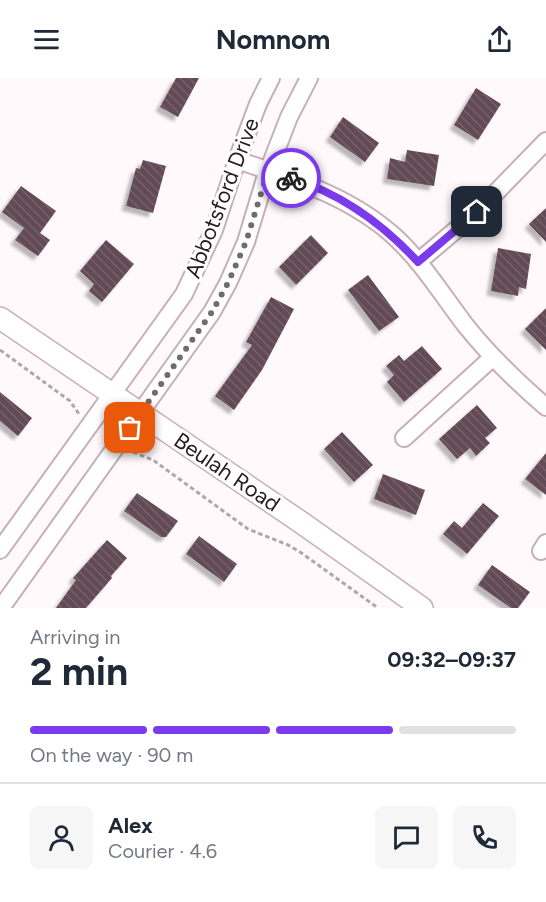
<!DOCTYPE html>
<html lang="en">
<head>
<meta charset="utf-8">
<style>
  body { margin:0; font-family:Figtree,sans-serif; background:#f6f6f7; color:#1f2937; height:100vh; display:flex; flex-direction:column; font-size:22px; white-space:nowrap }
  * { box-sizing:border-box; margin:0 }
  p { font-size:20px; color:#747a83 }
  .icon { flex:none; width:33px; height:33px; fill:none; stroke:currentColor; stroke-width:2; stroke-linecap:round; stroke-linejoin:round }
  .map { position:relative; height:530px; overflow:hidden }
  .sheet { display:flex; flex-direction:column; background:#fff; flex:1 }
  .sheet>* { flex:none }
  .pin { position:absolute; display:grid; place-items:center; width:51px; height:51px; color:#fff; margin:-26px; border-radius:12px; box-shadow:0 3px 9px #0006 }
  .courier { position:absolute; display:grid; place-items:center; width:60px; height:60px; margin:-30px; border:4px solid #7c3aed; border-radius:50%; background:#fff; color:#222; box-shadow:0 2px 8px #0007 }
  .head em { font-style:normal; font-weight:700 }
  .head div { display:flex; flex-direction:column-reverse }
  .head { display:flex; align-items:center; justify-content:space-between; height:102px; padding:0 30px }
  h1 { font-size:39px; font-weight:700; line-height:45px }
  .bar { display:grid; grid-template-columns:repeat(4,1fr); gap:9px 6px; align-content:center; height:72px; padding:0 30px }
  .bar i { height:8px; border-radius:4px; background:#e0e1e3 }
  .bar .on { background:#7c3aed }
  .bar p { grid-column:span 4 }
  .line { display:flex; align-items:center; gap:15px; padding:0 30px; border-top:2px solid #e0e1e3 }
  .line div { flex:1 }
  .round { display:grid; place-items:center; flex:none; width:63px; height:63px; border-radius:9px; background:#f6f6f7 }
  header { display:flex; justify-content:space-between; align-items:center; height:78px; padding:0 30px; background:#fff; font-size:27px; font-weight:700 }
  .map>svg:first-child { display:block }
</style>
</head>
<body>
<header><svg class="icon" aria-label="menu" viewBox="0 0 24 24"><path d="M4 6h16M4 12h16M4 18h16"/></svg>Nomnom<svg class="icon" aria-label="share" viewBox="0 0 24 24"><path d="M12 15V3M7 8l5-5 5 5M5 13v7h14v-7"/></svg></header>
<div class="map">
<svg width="546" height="530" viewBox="0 0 546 530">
  <defs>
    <pattern id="building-back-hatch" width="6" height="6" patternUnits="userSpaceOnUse" patternTransform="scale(1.5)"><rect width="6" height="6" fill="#624b54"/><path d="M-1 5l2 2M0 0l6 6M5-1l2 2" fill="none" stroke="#746169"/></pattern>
    <filter id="shadow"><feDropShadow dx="-4.5" dy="4.5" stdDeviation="1.5" flood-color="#0004"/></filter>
  </defs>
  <rect width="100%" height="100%" fill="#fff9fb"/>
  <path fill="url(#building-back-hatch)" filter="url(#shadow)" d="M176,0h23l-21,39 -18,-10z
    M476,10l25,16 -23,36 -24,-15z
    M343,39l36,26 -14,19 -35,-25z
    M407,72l32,5 -5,31 -47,-7 3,-21 15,4z
    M143,82l23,6 -13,47 -27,-7 10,-38 4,1z
    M21,108l35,25 -16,22 10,7 -12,16 -23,-16 9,-12 -22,-16z
    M546,130v34l-17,-18z
    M311,157l17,18 -32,32 -17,-18z
    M106,162l28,24 -32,38 -13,-11 5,-7 -14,-13z
    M498,170l33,6 -5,35 -7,-2 -1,9 -27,-5z
    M368,197l31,42 -20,14 -31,-41z
    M271,219l23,12 -32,61 -28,40 -19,-14 37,-51 -6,-3z
    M546,230v42l-21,-21z
    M422,268l20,23 -38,33 -17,-20 7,-7 -8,-9 13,-11 5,6z
    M0,314l32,26 -14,18 -18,-15z
    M477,327l20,23 -12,10 5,5 -14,13 -6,-8 -13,11 -18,-20z
    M342,354l31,33 -19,17 -30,-33z
    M546,375v42l-21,-16z
    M383,396l42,16 -9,25 -42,-16z
    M137,415l41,28 -12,16h-5l-37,-26z
    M483,425l16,13 -32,38 -24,-20 11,-13 8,7z
    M199,458l38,28 -13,18 -38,-28z
    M107,462l20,18 -16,18 1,2 -26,30h-30l20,-28 -3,-2z
    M492,487l38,27 -12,16h-7l-33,-23z"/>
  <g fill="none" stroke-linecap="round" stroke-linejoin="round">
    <g stroke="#c8aeb8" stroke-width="20">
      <path id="minor" d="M237,82c56,19 113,36 158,77 28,26 48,59 71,89 24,30 51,56 80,81
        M418,184l59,-50 69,-71
        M404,360l89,-81
        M0,472l184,-256 30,-64 23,-70 21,-56 13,-26
        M541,473l5,-8
        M1,530l211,-296 16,-29 18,-41 19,-63 24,-62 20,-39"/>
    </g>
    <g stroke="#c8aeb8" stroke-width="24">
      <path id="major" d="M0,240l302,205 120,85"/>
    </g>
    <path stroke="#afa8ab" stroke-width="3" stroke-dasharray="4.5 3" stroke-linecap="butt" d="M0,272l70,51 9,13
      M133,374l20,8 95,69 40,16 12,7 78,56"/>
    <use href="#minor" stroke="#fff" stroke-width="16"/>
    <use href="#major" stroke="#fff" stroke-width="21"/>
  </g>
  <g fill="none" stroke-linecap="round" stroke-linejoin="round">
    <path stroke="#736a6d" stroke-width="6" stroke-dasharray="0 10.8" d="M130,350l82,-116 16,-29 18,-41 22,-71 23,7"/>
    <path stroke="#7c3aed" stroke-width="8" d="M291,100c51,16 92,46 127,84l59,-50"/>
  </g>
  <g text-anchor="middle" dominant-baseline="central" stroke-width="6" stroke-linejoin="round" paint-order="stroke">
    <g font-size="22" fill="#271d21" stroke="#fff">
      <text transform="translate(222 120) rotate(-69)">Abbotsford Drive</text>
      <text transform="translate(227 394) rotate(34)">Beulah Road</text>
    </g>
  </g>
</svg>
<div class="pin" style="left:130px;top:350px;background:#ea580c"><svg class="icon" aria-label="bag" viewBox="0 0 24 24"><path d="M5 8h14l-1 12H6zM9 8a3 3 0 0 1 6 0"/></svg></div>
<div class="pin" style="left:477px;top:134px;background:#1f2937"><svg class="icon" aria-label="home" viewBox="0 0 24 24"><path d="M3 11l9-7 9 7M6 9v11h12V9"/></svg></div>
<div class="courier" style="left:291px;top:100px"><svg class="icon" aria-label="bike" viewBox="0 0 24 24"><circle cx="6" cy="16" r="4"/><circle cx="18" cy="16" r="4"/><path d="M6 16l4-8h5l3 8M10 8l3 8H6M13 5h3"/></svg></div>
</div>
<section class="sheet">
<div class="head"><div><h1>2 min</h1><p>Arriving in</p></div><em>09:32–09:37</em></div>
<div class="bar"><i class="on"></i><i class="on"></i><i class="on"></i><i></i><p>On the way · 90 m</p></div>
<div class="line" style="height:108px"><a class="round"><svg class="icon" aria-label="person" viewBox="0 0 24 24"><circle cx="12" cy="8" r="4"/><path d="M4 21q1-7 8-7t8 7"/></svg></a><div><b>Alex</b><p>Courier · 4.6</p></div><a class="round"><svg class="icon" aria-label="chat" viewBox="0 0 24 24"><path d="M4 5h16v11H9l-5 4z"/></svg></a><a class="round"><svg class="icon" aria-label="phone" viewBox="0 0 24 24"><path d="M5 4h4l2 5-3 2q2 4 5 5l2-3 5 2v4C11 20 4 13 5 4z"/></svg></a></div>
</section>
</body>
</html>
